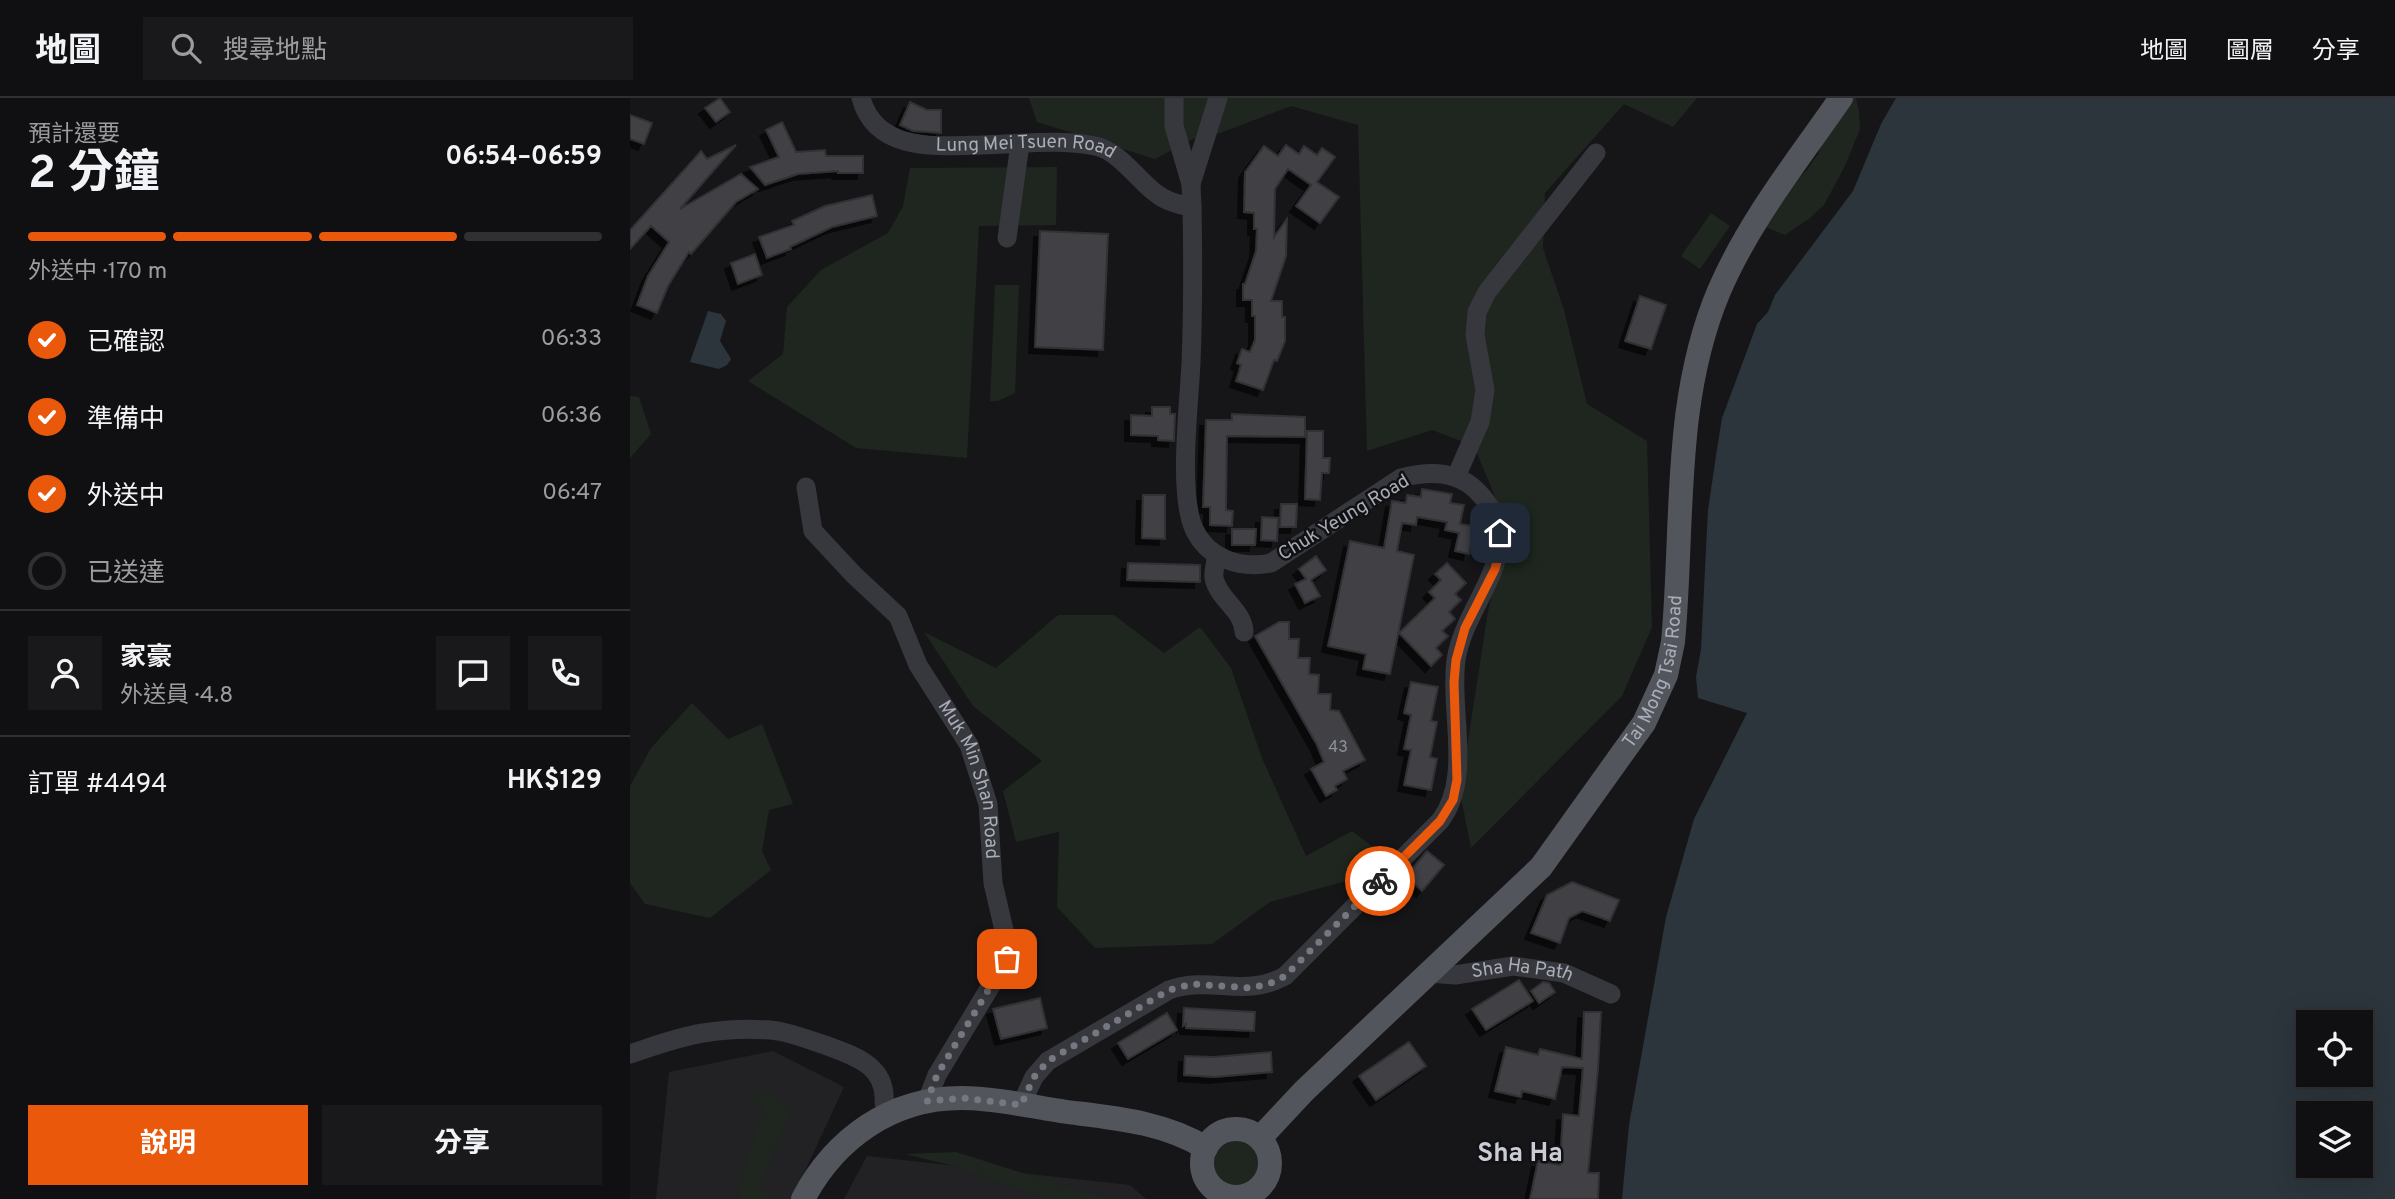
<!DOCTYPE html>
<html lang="zh-TW">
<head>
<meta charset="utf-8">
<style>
  body { margin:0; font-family:Overpass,"Noto Sans TC",sans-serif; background:#19191b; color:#f1f3f6; height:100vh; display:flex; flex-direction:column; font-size:26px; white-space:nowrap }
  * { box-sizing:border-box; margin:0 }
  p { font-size:23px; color:#9c9d9f }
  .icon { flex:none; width:38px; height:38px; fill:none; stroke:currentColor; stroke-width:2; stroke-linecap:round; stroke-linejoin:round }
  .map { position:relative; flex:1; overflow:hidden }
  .drawer { display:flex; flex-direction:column; background:#101012; width:630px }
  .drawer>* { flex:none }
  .fabs { position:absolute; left:1666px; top:912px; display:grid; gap:14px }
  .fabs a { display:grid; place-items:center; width:77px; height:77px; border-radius:0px; background:#101012; box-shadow:0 7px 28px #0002,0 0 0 2px #303032; font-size:35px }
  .pin { position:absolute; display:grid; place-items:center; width:60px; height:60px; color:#fff; margin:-30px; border-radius:14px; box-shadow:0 4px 10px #0006 }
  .courier { position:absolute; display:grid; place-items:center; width:70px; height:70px; margin:-35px; border:5px solid #ea580c; border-radius:50%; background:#fff; color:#222; box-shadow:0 2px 9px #0007 }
  .headline em { font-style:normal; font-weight:700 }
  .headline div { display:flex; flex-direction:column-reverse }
  .headline { display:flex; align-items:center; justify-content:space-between; height:119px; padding:0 28px }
  h1 { font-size:46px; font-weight:700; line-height:52px }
  .bar { display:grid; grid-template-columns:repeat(4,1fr); gap:10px 7px; align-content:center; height:84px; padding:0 28px }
  .bar i { height:9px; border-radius:5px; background:#303032 }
  .bar .on { background:#ea580c }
  .bar p { grid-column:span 4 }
  .line { display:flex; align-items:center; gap:18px; padding:0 28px; border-top:2px solid #303032 }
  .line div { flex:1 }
  .round { display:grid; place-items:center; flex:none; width:74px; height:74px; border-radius:0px; background:#19191b }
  ol { padding:0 28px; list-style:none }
  li { display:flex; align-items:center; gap:21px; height:77px }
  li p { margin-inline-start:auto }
  li .icon { padding:7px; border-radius:50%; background:#ea580c; color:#fff; stroke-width:4 }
  li:last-child { color:#9c9d9f }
  li i { width:38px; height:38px; border:4px solid #303032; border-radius:50% }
  .primary-button { display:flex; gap:14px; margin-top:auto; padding:14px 28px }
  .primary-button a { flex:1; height:80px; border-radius:0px; background:#ea580c; color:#fff; font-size:28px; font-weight:700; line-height:80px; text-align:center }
  .primary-button a+a { background:#19191b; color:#f1f3f6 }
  header { display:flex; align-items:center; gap:42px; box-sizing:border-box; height:98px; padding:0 35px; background:#101012; border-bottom:2px solid #303032 }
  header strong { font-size:33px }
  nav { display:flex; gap:38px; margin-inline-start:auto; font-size:24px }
  .search { width:490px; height:63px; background:#19191b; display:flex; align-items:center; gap:18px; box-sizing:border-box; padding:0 24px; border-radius:0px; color:#9c9d9f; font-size:26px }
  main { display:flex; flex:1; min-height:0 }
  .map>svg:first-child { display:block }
</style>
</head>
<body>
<header>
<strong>地圖</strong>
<div class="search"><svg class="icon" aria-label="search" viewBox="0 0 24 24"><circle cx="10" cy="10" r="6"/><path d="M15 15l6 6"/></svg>搜尋地點</div>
<nav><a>地圖</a><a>圖層</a><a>分享</a></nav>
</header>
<main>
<section class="drawer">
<div class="headline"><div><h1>2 分鐘</h1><p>預計還要</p></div><em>06:54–06:59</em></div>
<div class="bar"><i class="on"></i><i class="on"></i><i class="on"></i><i></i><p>外送中 · 170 m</p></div>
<ol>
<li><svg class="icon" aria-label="check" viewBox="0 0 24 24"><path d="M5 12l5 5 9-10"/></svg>已確認<p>06:33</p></li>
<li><svg class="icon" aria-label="check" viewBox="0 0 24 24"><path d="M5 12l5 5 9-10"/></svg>準備中<p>06:36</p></li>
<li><svg class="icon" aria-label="check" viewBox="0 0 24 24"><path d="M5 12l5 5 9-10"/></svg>外送中<p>06:47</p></li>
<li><i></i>已送達</li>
</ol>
<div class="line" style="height:126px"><a class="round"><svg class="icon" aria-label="person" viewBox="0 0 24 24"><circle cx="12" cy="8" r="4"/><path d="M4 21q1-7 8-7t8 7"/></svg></a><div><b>家豪</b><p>外送員 · 4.8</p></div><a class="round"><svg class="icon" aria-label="chat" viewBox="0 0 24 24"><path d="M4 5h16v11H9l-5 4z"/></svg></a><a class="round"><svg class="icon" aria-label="phone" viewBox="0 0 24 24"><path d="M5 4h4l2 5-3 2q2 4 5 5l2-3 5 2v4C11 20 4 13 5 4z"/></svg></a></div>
<div class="line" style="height:91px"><div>訂單 #4494</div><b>HK$129</b></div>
<div class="primary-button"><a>說明</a><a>分享</a></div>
</section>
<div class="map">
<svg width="1765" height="1101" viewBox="0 0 1765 1101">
  <defs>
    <filter id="shadow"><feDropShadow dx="-6" dy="6" stdDeviation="0" flood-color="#0009"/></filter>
  </defs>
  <rect width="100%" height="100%" fill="#161618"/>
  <path fill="#222225" d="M143,953l71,36 -52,112h-136l13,-127z
    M237,1058l263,29 16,14h-302z"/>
  <path fill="#1e261f" d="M399,0h668l-24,29 -49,-23 -79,89 -2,55 21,62 23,94 60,37 5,186 -30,69 -151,152 -11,-55 28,-182 20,-83 -34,-82 -42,-16 -65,21 -9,-326 -67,-19 -71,27 -27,6 -38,20 -118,-37z
    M1219,0h7l3,14 1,17 -15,37 -21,39 -14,13 -25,17 -24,-10 13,-21 32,-33 12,-17 13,-30z
    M427,69l-1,58 -77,1 -12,232 -111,-10 -108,-67 35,-27 4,-47 34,-37 67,-37 15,-27 7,-38z
    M1081,115l19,13 -30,43 -19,-13z
    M365,187h24l-4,108 -17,8h-8z
    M0,298l9,1 12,37 -21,24z
    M428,517h56l50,38 36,-26 31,41 31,90 44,98 46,-25 29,22 -35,28 -76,21 -58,42 -117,4 -38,-41 2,-75 -43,10 -13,-51 39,-30 -69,-55 -49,-74 72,36z
    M62,605l36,36 34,-15 31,80 -24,6 -7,41 9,19 -61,48 -65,-14 -15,-21v-97l21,-38z
    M139,995l22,17 -31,76 15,13h-35l-1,-12 24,-78 -15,-13z
    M584 1065a22 22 0 1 1 44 0a22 22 0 1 1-44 0Z
    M326,1054l136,43 28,4h-73l-85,-31 -57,-14z"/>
  <path fill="#2c353c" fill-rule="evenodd" d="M1266,0h499v1101h-773l7,-74 37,-208 28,-98 53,-106 -49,-15 -2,-21 5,-28 7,-139 9,-61 5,-31 35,-94 11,-12 7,-17 78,-104 28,-67zM1678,924h53v52h-53zM1678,1015h53v53h-53z
    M78,213l13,3 5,7 -6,20 11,18 -4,6 -8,4 -29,-7z"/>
  <path fill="#404145" stroke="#303034" stroke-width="2" filter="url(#shadow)" d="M90,0l10,14 -14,10 -11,-14z
    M280,4l17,8h14v23l-28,-2 -13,-6z
    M0,17l22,8 -8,21 -14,-5z
    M152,24l14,30 29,-2 1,6h37v17h-25v-2l-40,3 -33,11 -15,-18 29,-10 -13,-27z
    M106,47l-56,64 61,-35 17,15 -22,13 -45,52 -2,-2 -21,34 -11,27 -20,-8 11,-29 21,-34 -18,-16 -21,23v-19l71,-79 6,8z
    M656,47l13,9 5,-8 13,9 5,-7 13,9 -18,25 22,15 -19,26 -24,-17 15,-21 -23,-16 -13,20 -1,48 13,-18 -1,37 -15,45h11v16h3v24l-8,20 -3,-1 -11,30 -27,-9 5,-16 -4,-2 5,-14 8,3 5,-12v-24h-3v-16h-9v-16h2l11,-33 1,-22h-3v-16l-10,-1 1,-40 19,-26 14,10z
    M242,97l5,21 -45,11 -42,20 1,2 -24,9 -8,-21 35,-12 -2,-4 33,-15z
    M410,133l68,3 -5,116 -68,-3z
    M125,156l7,21 -24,9 -7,-21z
    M1010,198l26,9 -15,44 -26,-8z
    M522,309h18v7h5l-1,27 -16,-1v-4l-27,-1v-20l21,1z
    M602,316l73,3v20l-78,-1 -1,74 7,1 -1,15 -22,-1v-18h-7l3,-87h26z
    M677,333h16v27h7l-1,15h-7l-2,27 -15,-1z
    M792,391l30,5 -2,9 14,2 -4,19 14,2 -5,28 -14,-3 4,-18 -14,-3 2,-8 -30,-5 -1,8 -14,-2 -5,28 17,4 -24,119 -27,-5 3,-15 -38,-8 22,-105 34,7 8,-47 14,2 1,-8 14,2z
    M513,397h22v44l-23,-1z
    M651,406h16l-1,23h-16z
    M632,419l16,1 -1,23 -16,-1z
    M602,431h24l-1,16h-23z
    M686,458l10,14 -15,10 9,16 -15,7 -10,-19 11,-5 -7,-10z
    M498,465l72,2v17l-73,-2z
    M817,465l19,20 -11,11 6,6 -12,12 6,7 -13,12 6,5 -12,12 6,7 -11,11 -32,-33 36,-35 -6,-6 12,-12 -6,-6z
    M649,524h10v17h10l-1,19h12l-1,16 10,1 -1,19h13l-1,16 9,1 26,49 -22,11 4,8 -12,7 2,4 -11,6 -15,-27 13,-7 -7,-17 -62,-109z
    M781,584l27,5 -7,34 6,1 -7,35 7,2 -6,31 -27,-5 7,-35 -7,-1 7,-34 -7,-2z
    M797,753l17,14 -22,26 -16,-15z
    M942,784l47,18 -9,21 -28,-10 -13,7 -9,25 -29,-10 16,-38z
    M889,882l14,21 -47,29 -14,-21z
    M913,884l6,1 6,9 -16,11 -8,-12z
    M410,900l7,30 -46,11 -8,-30z
    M554,910l71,4 -1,19 -68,-3v-4l-3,2z
    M954,914h17l-3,57 -10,104h11l-1,26h-68l8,-38 22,4 3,-51 16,2 4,-48 -21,-1 -7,32 -33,-8 -1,6 -26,-6 11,-44 32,8 2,-6 42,10z
    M537,915l10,17 -49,29 -10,-16z
    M779,944l17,24 -50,34 -17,-24z
    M641,954l1,20 -58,5 -30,-2 1,-19 29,1z"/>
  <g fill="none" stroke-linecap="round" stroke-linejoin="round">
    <g stroke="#37383d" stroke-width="19">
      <path id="s1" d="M231,0c15,55 77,48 122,47 35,-1 78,-6 112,1 25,5 42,34 62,48 10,8 23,11 35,13"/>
      <path d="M561,86l27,-86"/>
      <path d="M377,140l13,-94"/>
      <path d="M826,379l24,-55 5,-32 -10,-55 2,-23 10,-20 109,-139"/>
      <path id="s2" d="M176,389l7,44 41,44 44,41 20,49 51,80 19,59 5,79 11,47 3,29 -70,116 -10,26"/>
      <path d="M587,457c-1,7 -4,16 -3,23 4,21 30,33 30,54"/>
      <path id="s3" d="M799,875l26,2 58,-9 51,7 47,21"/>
      <path d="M0,956c24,-8 48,-17 73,-21 24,-4 51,-5 75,-2 16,3 32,9 47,14 29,11 62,20 59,58l7,9"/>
      <path d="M391,1007l13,-28 14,-16 121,-71c43,-15 74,9 116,-14l155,-155c33,-43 9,-110 16,-161 9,-61 79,-113 20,-170 -21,-20 -49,-19 -75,-12l-130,85c-31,6 -63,-4 -77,-34 -16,-36 -5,-124 -3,-166 2,-52 2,-104 1,-156l-1,-23 -17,-58v-28"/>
      <path d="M622,1095l3,6"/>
    </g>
    <g stroke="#53555c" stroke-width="24">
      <circle cx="606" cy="1065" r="34"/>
      <path id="s4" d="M630,1040l44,-47 237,-224 103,-144 22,-48 7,-33c11,-118 -1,-240 46,-351 30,-70 79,-131 122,-193"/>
      <path d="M173,1101c32,-61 89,-101 158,-101 35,0 72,9 106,14 48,6 97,10 139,36"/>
    </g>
  </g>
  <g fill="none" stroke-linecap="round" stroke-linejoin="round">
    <path stroke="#757880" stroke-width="7" stroke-dasharray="0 12.6" d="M377,861l-70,116 -10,26 37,-3 57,7 13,-28 14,-16 121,-71 23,-6 60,4 22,-6 11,-6 95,-95"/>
    <path stroke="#ea580c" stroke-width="9" d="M750,783l60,-60 13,-21 4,-20 -3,-98 2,-22 9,-32 30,-59 5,-18v-18"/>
  </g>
  <g text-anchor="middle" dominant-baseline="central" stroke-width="5" stroke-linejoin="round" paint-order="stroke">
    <g font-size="16" fill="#8e929b">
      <text x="708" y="650">43</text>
    </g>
    <g font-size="19" fill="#a8adb8" stroke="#111113">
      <text stroke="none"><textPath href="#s1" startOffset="186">Lung Mei Tsuen Road</textPath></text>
      <text transform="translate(714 420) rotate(-31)">Chuk Yeung Road</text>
      <text stroke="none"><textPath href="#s4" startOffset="620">Tai Mong Tsai Road</textPath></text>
      <text stroke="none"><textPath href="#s2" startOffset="346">Muk Min Shan Road</textPath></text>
      <text stroke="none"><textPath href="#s3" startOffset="94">Sha Ha Path</textPath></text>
    </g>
    <g font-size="26" font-weight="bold" fill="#c9ccd4" stroke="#111113">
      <text x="890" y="1056">Sha Ha</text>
    </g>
  </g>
</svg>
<div class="fabs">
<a><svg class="icon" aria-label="locate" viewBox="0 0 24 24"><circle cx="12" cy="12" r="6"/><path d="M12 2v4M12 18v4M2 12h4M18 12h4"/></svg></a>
<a><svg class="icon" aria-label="layers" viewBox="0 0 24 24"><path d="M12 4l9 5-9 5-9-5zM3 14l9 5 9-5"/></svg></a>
</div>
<div class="pin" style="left:377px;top:861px;background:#ea580c"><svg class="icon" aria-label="bag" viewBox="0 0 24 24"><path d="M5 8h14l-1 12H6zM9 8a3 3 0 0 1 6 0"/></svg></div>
<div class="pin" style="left:870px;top:435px;background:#1f2937"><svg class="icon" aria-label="home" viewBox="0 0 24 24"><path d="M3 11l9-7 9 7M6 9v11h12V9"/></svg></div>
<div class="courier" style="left:750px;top:783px"><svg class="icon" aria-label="bike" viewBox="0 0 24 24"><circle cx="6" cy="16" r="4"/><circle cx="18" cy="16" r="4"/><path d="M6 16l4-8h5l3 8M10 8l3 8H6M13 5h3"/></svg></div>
</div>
</main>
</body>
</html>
